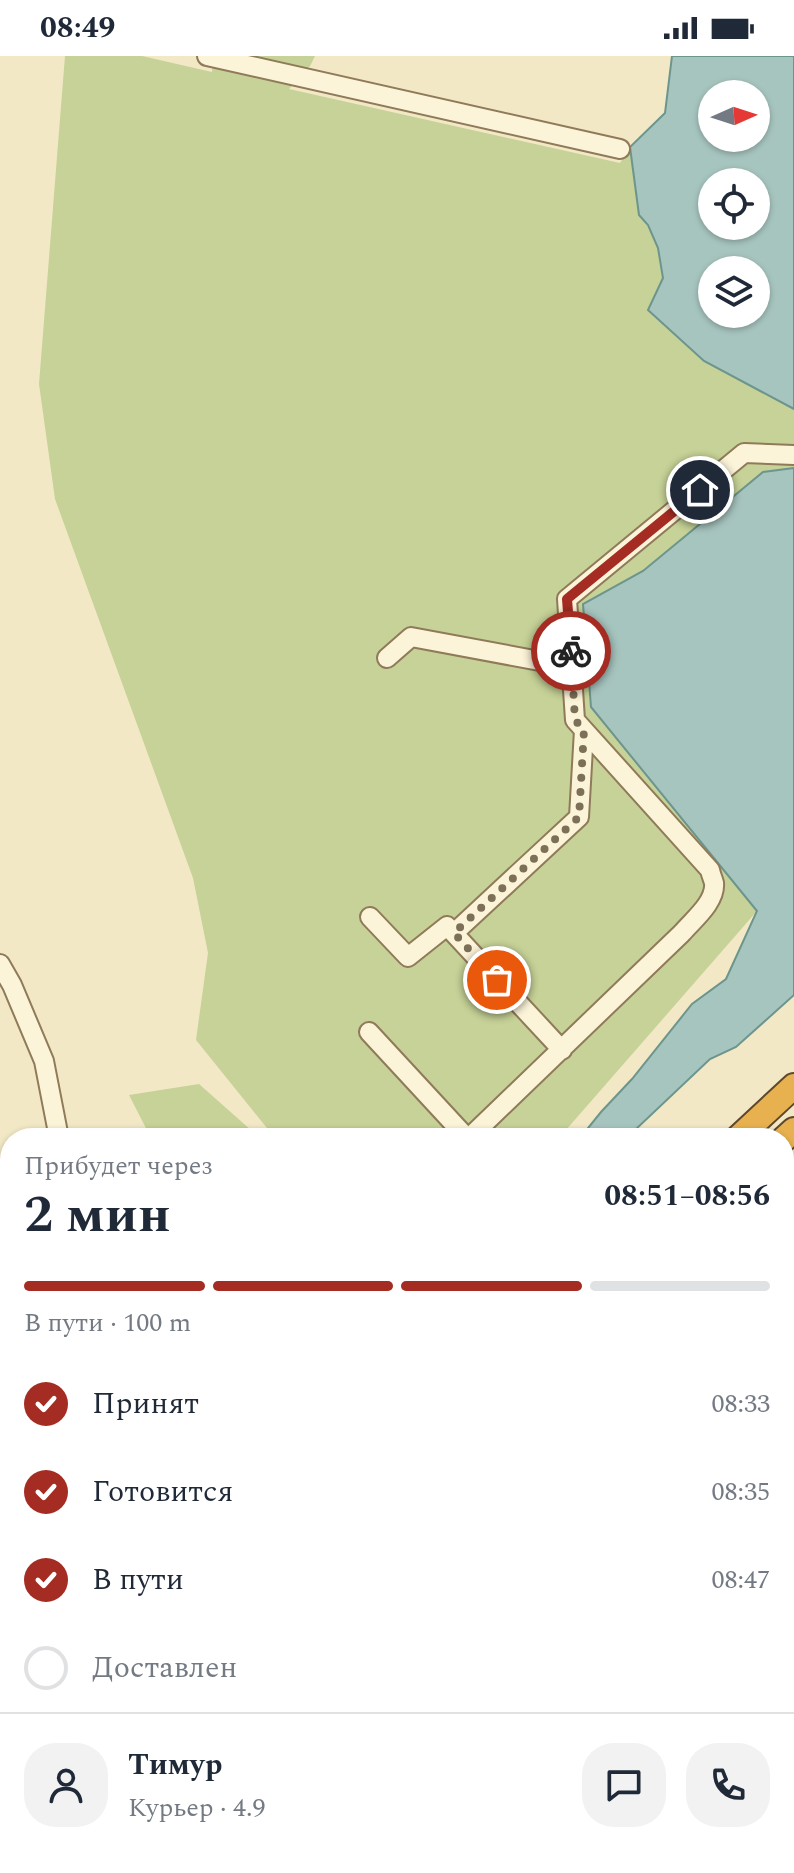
<!DOCTYPE html>
<html lang="ru">
<head>
<meta charset="utf-8">
<style>
  body { margin:0; font-family:Spectral,serif; background:#f2f2f3; color:#1f2937; height:100vh; display:flex; flex-direction:column; font-size:30px; white-space:nowrap }
  * { box-sizing:border-box; margin:0 }
  p { font-size:26px; color:#747a83 }
  .icon { flex:none; width:44px; height:44px; fill:none; stroke:currentColor; stroke-width:2; stroke-linecap:round; stroke-linejoin:round }
  .map { position:relative; flex:1; overflow:hidden }
  .drawer { position:absolute; left:0px; top:1072px; width:794px; height:746px; display:flex; flex-direction:column; background:#fff; border-radius:32px 32px 0 0; box-shadow:0 2px 6px #0004 }
  .drawer>* { flex:none }
  .needle { width:52px; rotate:87deg }
  .controls { position:absolute; left:698px; top:24px; display:grid; gap:16px }
  .controls a { display:grid; place-items:center; width:72px; height:72px; border-radius:50%; background:#fff; box-shadow:0 2px 6px #0004; font-size:40px }
  .pin { position:absolute; display:grid; place-items:center; width:68px; height:68px; color:#fff; margin:-34px; border:4px solid #fff; border-radius:50%; box-shadow:0 2px 8px #0007 }
  .courier { position:absolute; display:grid; place-items:center; width:80px; height:80px; margin:-40px; border:6px solid #a42c23; border-radius:50%; background:#fff; color:#222; box-shadow:0 2px 10px #0007 }
  .headline em { font-style:normal; font-weight:700 }
  .headline div { display:flex; flex-direction:column-reverse }
  .headline { display:flex; align-items:center; justify-content:space-between; height:136px; padding:0 24px }
  h1 { font-size:52px; font-weight:700; line-height:60px }
  .bar { display:grid; grid-template-columns:repeat(4,1fr); gap:12px 8px; align-content:center; height:96px; padding:0 24px }
  .bar i { height:10px; border-radius:6px; background:#e0e1e3 }
  .bar .on { background:#a42c23 }
  .bar p { grid-column:span 4 }
  .line { display:flex; align-items:center; gap:20px; padding:0 24px; border-top:2px solid #e0e1e3 }
  .line div { flex:1 }
  .round { display:grid; place-items:center; flex:none; width:84px; height:84px; border-radius:32px; background:#f2f2f3 }
  ol { padding:0 24px; list-style:none }
  li { display:flex; align-items:center; gap:24px; height:88px }
  li p { margin-inline-start:auto }
  li .icon { padding:8px; border-radius:50%; background:#a42c23; color:#fff; stroke-width:4 }
  li:last-child { color:#747a83 }
  li i { width:44px; height:44px; border:4px solid #e0e1e3; border-radius:50% }
  .status { display:flex; justify-content:space-between; align-items:center; height:56px; padding:0 40px; background:#fff; direction:ltr }
  .status svg { height:22px; fill:currentColor }
  .map>svg:first-child { display:block }
</style>
</head>
<body>
<div class="status"><b>08:49</b><svg viewBox="0 0 49 12"><path d="M0 12V9h3v3zM5 12V6h3v6zM10 12V3h3v9zM15 12V0h3v12zM26 1h20v11H26zM47 4h2v5h-2z"/></svg></div>
<div class="map">
<svg width="794" height="1817" viewBox="0 0 794 1817">
  <rect width="100%" height="100%" fill="#f2e8c5"/>
  <path fill="#e9e4b1" d="M794,1729v88h-413v-9h403v-78z
    M293,1808h44l9,5v4h-74z"/>
  <path fill="#c6d297" d="M65,0h77l70,16 1,-16h102l-5,10 -21,23 331,74 10,-16 9,68 8,10 11,23 5,30 -15,32 56,51 90,48v59l-31,4 -120,99 -60,33 8,104 166,203 -198,227h-284l-79,-98 12,-87 -15,-75 -138,-379 -16,-115z
    M199,1028l61,54h-109l-22,-43z
    M346,1808h35v9h-35z"/>
  <path fill="#a7c5bf" stroke="#6c958e" stroke-width="2" fill-rule="evenodd" d="M672,0h122v353l-90,-48 -56,-51 15,-32 -5,-30 -10,-23 -9,-10 -9,-68 35,-34zM712,38h44v44h-44zM712,126h44v44h-44zM712,214h44v44h-44z
    M794,412v527l-58,52 -26,12 -76,72 -11,7h-40l5,-10 13,-16 31,-33 60,-75 34,-25 31,-68 -166,-204 -8,-103 60,-33 120,-99z
    M784,1357l10,4v29l-10,-5z"/>
  <g fill="none" stroke-linecap="round" stroke-linejoin="round">
    <g stroke="#8f7a59" stroke-width="22">
      <path id="minor" d="M207,0l413,93
        M387,602l24,-21 161,30
        M370,861l38,40 39,-31 115,124
        M454,877l125,-116 5,-87
        M0,908l12,21 32,76 15,77
        M369,976l98,106
        M469,1082l213,-205c11,-13 34,-31 32,-50 -1,-4 -3,-8 -4,-13l-135,-150 -8,-121 177,-146 50,2
        M0,1141l10,-10
        M0,1229l4,2
        M0,1527l10,-7
        M146,1817l15,-9"/>
    </g>
    <g stroke="#5d472d" stroke-width="28">
      <path id="highway" d="M738,1082l56,-52
        M784,1083l10,-9
        M0,1754l10,-8
        M0,1797l10,-8"/>
    </g>
    <use href="#minor" stroke="#fcf4d9" stroke-width="18"/>
    <use href="#highway" stroke="#e8b14f" stroke-width="24"/>
    <path stroke="#3e301e" stroke-width="4" stroke-dasharray="14 14" stroke-linecap="butt" d="M784,1147l10,-10
      M784,1163l10,-9
      M47,1817l12,-9"/>
  </g>
  <g fill="none" stroke-linecap="round" stroke-linejoin="round">
    <path stroke="#7d7058" stroke-width="8" stroke-dasharray="0 14.4" d="M497,924l-43,-47 125,-116 5,-87 -9,-10 -4,-69"/>
    <path stroke="#a42c23" stroke-width="10" d="M571,595l-4,-52 133,-109"/>
  </g>
</svg>
<div class="controls">
<a><svg class="needle" viewBox="-14 -14 28 28"><path d="M0-13l5 13h-10z" fill="#e53935"/><path d="M0 13l5-13h-10z" fill="#747a83"/></svg></a>
<a><svg class="icon" aria-label="locate" viewBox="0 0 24 24"><circle cx="12" cy="12" r="6"/><path d="M12 2v4M12 18v4M2 12h4M18 12h4"/></svg></a>
<a><svg class="icon" aria-label="layers" viewBox="0 0 24 24"><path d="M12 4l9 5-9 5-9-5zM3 14l9 5 9-5"/></svg></a>
</div>
<div class="pin" style="left:497px;top:924px;background:#ea580c"><svg class="icon" aria-label="bag" viewBox="0 0 24 24"><path d="M5 8h14l-1 12H6zM9 8a3 3 0 0 1 6 0"/></svg></div>
<div class="pin" style="left:700px;top:434px;background:#1f2937"><svg class="icon" aria-label="home" viewBox="0 0 24 24"><path d="M3 11l9-7 9 7M6 9v11h12V9"/></svg></div>
<div class="courier" style="left:571px;top:595px"><svg class="icon" aria-label="bike" viewBox="0 0 24 24"><circle cx="6" cy="16" r="4"/><circle cx="18" cy="16" r="4"/><path d="M6 16l4-8h5l3 8M10 8l3 8H6M13 5h3"/></svg></div>
<section class="drawer">
<div class="headline"><div><h1>2 мин</h1><p>Прибудет через</p></div><em>08:51–08:56</em></div>
<div class="bar"><i class="on"></i><i class="on"></i><i class="on"></i><i></i><p>В пути · 100 m</p></div>
<ol>
<li><svg class="icon" aria-label="check" viewBox="0 0 24 24"><path d="M5 12l5 5 9-10"/></svg>Принят<p>08:33</p></li>
<li><svg class="icon" aria-label="check" viewBox="0 0 24 24"><path d="M5 12l5 5 9-10"/></svg>Готовится<p>08:35</p></li>
<li><svg class="icon" aria-label="check" viewBox="0 0 24 24"><path d="M5 12l5 5 9-10"/></svg>В пути<p>08:47</p></li>
<li><i></i>Доставлен</li>
</ol>
<div class="line" style="height:144px"><a class="round"><svg class="icon" aria-label="person" viewBox="0 0 24 24"><circle cx="12" cy="8" r="4"/><path d="M4 21q1-7 8-7t8 7"/></svg></a><div><b>Тимур</b><p>Курьер · 4.9</p></div><a class="round"><svg class="icon" aria-label="chat" viewBox="0 0 24 24"><path d="M4 5h16v11H9l-5 4z"/></svg></a><a class="round"><svg class="icon" aria-label="phone" viewBox="0 0 24 24"><path d="M5 4h4l2 5-3 2q2 4 5 5l2-3 5 2v4C11 20 4 13 5 4z"/></svg></a></div>
</section>
</div>
</body>
</html>
